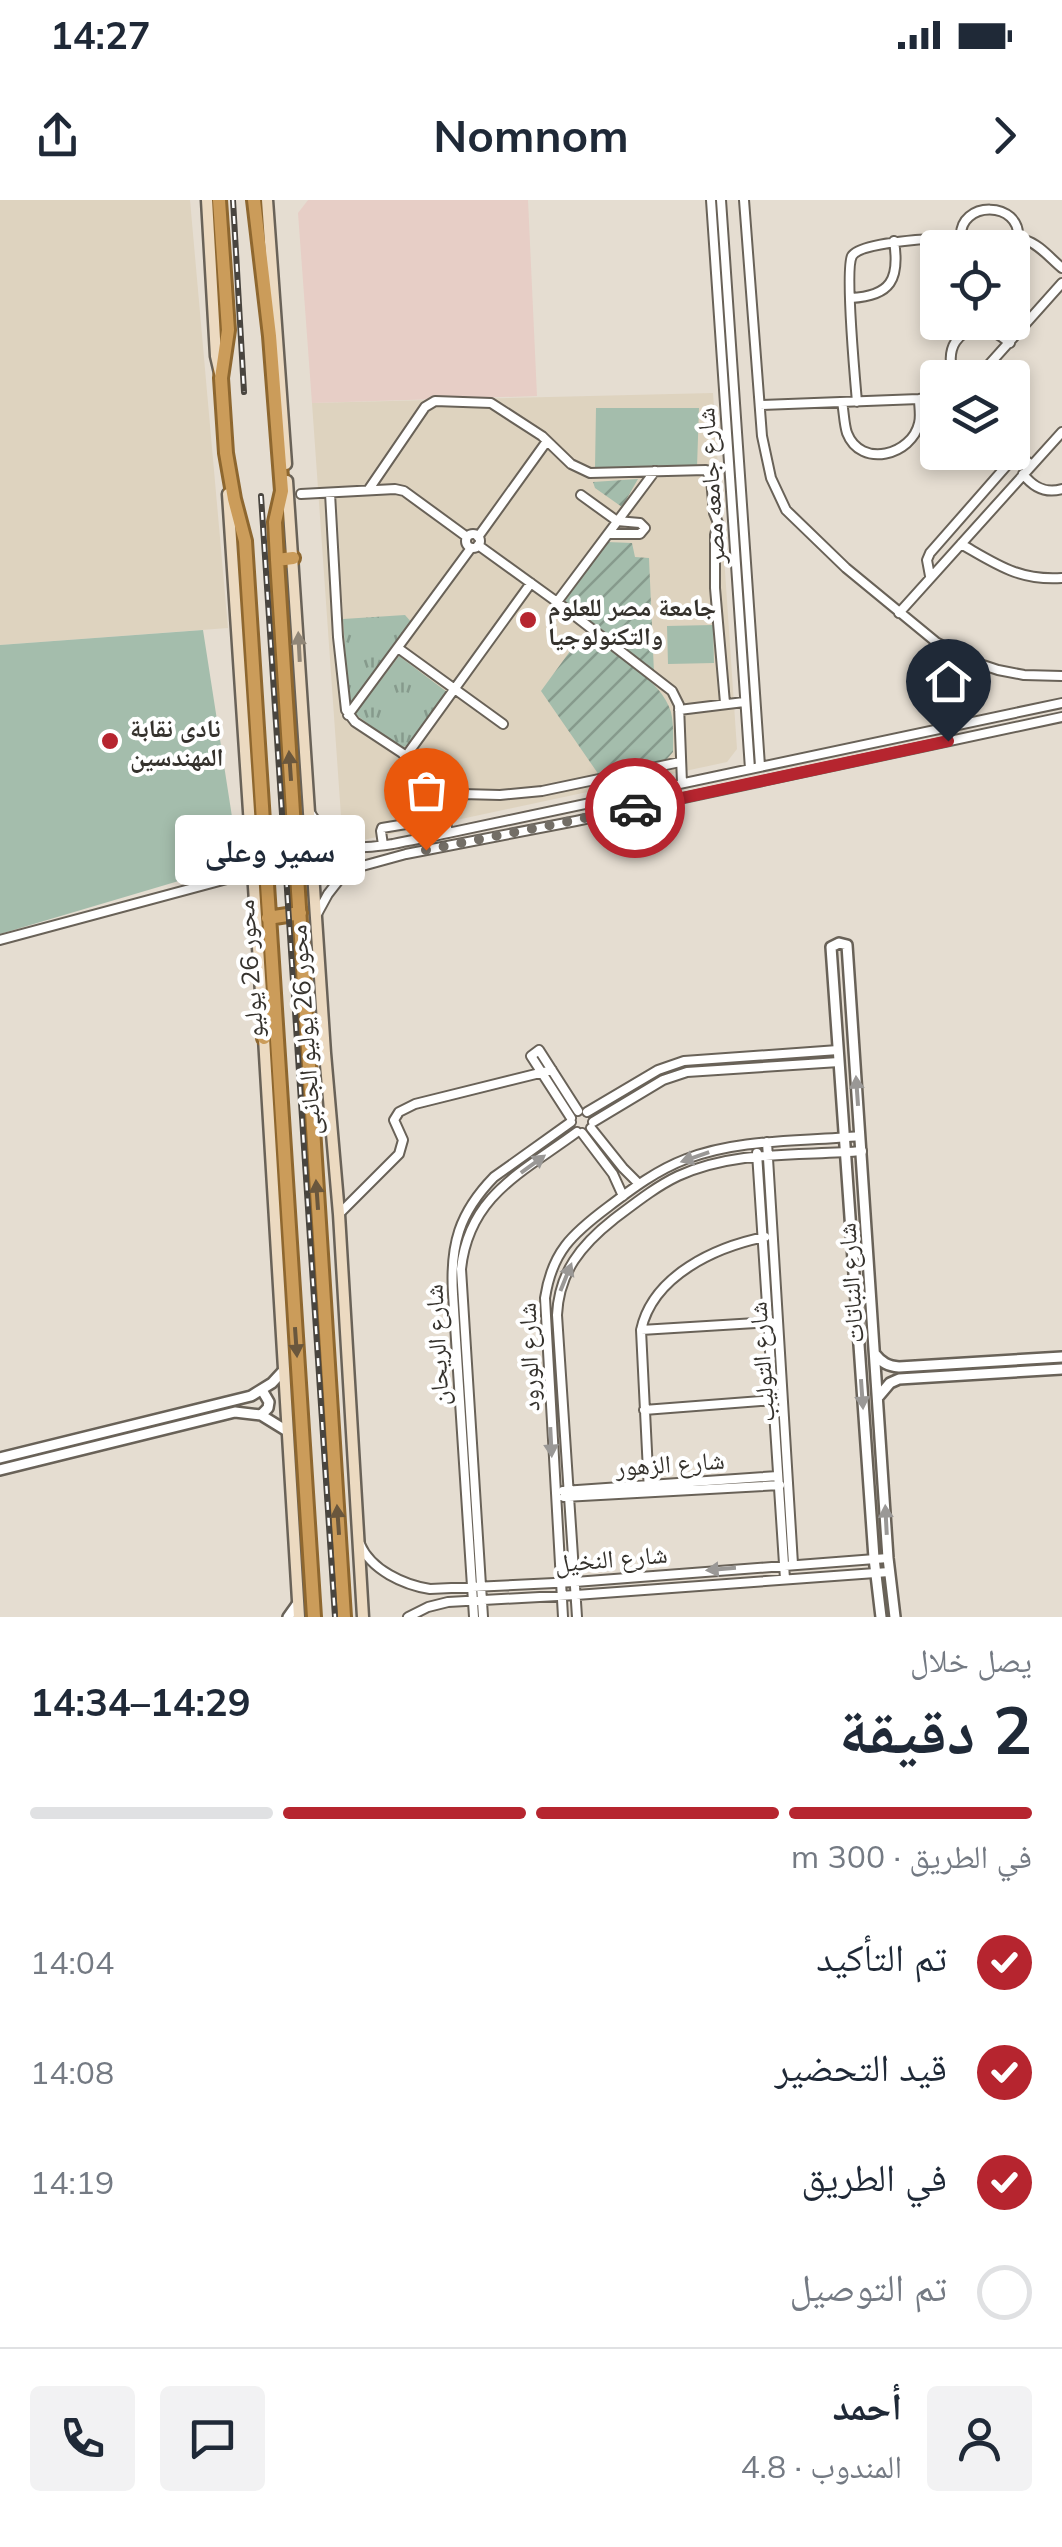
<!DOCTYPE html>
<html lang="ar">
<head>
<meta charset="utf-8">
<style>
  body { margin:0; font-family:Mulish,"Noto Naskh Arabic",sans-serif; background:#f2f2f3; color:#1f2937; direction:rtl; height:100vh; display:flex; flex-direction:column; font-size:38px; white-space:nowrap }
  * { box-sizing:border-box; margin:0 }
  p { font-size:32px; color:#747a83 }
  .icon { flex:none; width:55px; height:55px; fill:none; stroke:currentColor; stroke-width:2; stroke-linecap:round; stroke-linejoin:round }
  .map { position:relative; height:1417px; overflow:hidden; direction:ltr }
  .panel { display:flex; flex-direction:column; background:#fff; flex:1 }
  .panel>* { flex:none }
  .buttons { position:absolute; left:920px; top:30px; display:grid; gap:20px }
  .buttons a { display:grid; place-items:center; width:110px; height:110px; border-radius:10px; background:#fff; box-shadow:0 5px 15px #0003; font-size:50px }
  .pin { position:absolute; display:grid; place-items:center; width:85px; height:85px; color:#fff; margin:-102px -42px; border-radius:50% 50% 50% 0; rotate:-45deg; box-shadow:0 0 10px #0007 }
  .pin .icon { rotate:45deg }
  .courier { position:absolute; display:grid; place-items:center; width:100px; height:100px; margin:-50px; border:8px solid #b6252f; border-radius:50%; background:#fff; color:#222; box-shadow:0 2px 12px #0007 }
  .bubble { position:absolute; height:70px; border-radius:10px; background:#fff; box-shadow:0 5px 15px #0003; font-size:32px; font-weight:700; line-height:70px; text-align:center; direction:rtl }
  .head em { font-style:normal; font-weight:700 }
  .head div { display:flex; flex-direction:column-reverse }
  .head { display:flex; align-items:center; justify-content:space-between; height:170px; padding:0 30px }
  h1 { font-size:65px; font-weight:700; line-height:75px }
  .bar { display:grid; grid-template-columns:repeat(4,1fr); gap:15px 10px; align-content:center; height:120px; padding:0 30px }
  .bar i { height:12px; border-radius:8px; background:#e0e1e3 }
  .bar .current { background:#b6252f }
  .bar p { grid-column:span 4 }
  .line { display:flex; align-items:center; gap:25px; padding:0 30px; border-top:2px solid #e0e1e3 }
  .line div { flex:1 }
  .round { display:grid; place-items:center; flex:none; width:105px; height:105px; border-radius:10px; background:#f2f2f3 }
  ol { padding:0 30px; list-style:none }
  li { display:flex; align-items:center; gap:30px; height:110px }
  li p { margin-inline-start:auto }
  li .icon { padding:10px; border-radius:50%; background:#b6252f; color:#fff; stroke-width:4 }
  li:last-child { color:#747a83 }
  li i { width:55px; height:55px; border:5px solid #e0e1e3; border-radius:50% }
  .status { display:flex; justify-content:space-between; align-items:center; height:70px; padding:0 50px; background:#fff; direction:ltr }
  .status svg { height:28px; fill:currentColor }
  header { display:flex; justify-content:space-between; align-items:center; height:130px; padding:0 30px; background:#fff; font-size:45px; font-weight:700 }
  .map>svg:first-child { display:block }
</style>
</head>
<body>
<div class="status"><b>14:27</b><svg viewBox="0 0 49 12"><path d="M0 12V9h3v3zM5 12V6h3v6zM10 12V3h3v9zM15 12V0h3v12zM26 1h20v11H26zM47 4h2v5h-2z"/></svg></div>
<header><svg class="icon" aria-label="forward" viewBox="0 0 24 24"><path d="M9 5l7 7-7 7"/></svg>Nomnom<svg class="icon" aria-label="share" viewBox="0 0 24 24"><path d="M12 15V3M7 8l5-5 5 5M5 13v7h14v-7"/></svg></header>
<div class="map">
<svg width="1062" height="1417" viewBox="0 0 1062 1417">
  <defs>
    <pattern id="grass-tufts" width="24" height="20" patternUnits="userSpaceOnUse" patternTransform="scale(2.5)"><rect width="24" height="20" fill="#a4bdac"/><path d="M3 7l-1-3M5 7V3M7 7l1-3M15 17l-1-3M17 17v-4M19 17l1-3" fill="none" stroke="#869a8c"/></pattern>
    <pattern id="garden-furrows" width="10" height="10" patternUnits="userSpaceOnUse" patternTransform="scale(2.5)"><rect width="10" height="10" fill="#a4bdac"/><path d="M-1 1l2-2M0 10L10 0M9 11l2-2" fill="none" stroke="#869a8c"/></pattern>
  </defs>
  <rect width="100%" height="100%" fill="#e5ddd1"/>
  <path fill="#ded3bf" d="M0,0h190l38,428 -228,17z
    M713,193l24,356 -10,13 -364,78 -21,-10 -30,-427z"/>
  <path fill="#e7cec6" d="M308,0h220l9,196 -225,7 -14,-190z"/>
  <path fill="url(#grass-tufts)" d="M405,415l8,9 -62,84 -2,-2 -6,-87z
    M399,456l48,36 -36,52 -10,4 -46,-34z"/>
  <path fill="#a4bdac" d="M596,208h103l-2,59 -102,1z
    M713,425l1,38 -46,1 -1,-38z
    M203,430l32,206 1,28 -236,70v-289z"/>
  <path fill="url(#garden-furrows)" d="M638,279l-16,28 -27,-19 -2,-6z
    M607,342l25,1 3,14 14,1 5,115 -89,-72z
    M581,436c29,11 81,44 90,76 3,13 2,27 2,40l-6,7 -68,16 -58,-84z"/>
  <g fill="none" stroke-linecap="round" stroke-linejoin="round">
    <g stroke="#696258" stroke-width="12">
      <path id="minor" d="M711,0l39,569
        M721,0l39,566
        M744,0l18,236 9,42 15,32 60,58 90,74 44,22 18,6 26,5 38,1
        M961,38c-3,-38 61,-38 57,1
        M851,98c40,-2 49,-19 43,-57
        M955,178c-12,-27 2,-54 34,-47 8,1 14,7 21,12
        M977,178l85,-95
        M842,202c2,10 2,22 5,31 14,36 65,22 72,-10 2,-7 0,-17 0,-24
        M857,202c-2,-23 -12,-133 -5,-146 10,-19 151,-22 173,-16 14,4 26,19 37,28
        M760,205l159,-6 19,-3
        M1023,274c10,13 22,20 39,15
        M369,289l56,-82 10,-6 56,2 51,33 29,28 19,9 116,-3 5,9 3,34 4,10 -3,12v53l10,115
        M330,293l8,144 8,73 9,12 47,31 27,25 13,22 6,33
        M301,294l94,-5 9,2 63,46
        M581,295l36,26 23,2 5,5 -5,6h-32
        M466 341a7 7 0 1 1 14 0a7 7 0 1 1-14 0Z
        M478,337l69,-96
        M961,344c35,20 58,37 101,34
        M478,345l79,57 115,89 7,14 3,78
        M930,376l-3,-16 3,-7 86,-98 15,9
        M557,402l98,-131
        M899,413l163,-181
        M398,448l105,76
        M679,510l65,-8
        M348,515l123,-167
        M406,556l125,-173
        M311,614c24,37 42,36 82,30 18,-4 37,-7 55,-11l614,-130
        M383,645l-2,-14 1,-3 36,-6 24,-22 8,-4 12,-2 38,1 42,-4 138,-29
        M354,668c-7,-2 -9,-5 -9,-12l4,-5 7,-2
        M316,716l12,-22 14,-18 13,-8 51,-14 170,-33 486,-104
        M0,740l253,-68
        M587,912l71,-42 26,-9 154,-11
        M571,918l-40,-62 8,-6 39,61
        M593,922l70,-42 24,-8 152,-10
        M591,928l32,40 16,16
        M582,933l31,41 10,22
        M767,942l26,422
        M757,953l28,426
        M339,1014l60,-60 4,-14 -9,-20 5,-8 16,-8 137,-34
        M641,1130l130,-8
        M644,1210l131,-10
        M563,1291l215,-15
        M649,1292l-8,-162c12,-55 75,-83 124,-93
        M564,1297l216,-12
        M360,1344c11,26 44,41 70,45l145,-7 313,-24
        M408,1417l20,-10 20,-5 128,-7 313,-23
        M474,1417l-21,-323c-3,-49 6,-81 41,-117l77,-55
        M483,1417l-22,-348c8,-74 62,-97 116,-137
        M563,1417l-18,-319c7,-46 27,-64 63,-91 25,-19 49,-37 78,-48 55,-21 116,-17 174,-23
        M577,1417l-20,-302c2,-43 24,-70 57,-96 20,-15 41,-32 64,-43 57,-26 122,-20 184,-25"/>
    </g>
    <g stroke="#696258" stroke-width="14">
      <path id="tertiary" d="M875,1154c7,9 13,12 24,13l163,-10
        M879,1196l11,-13 9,-4 163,-10
        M261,1215l7,-7 1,-6 -7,-12
        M0,1258l251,-62 21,-13 12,-13
        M0,1270l235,-58 26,3 26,16
        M288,1417l10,-14
        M881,1417l-7,-59 -43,-611 8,-4 8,2 41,613 7,59"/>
    </g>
    <g stroke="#696258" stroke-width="15">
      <path id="secondary" d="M207,0l9,156 4,17
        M267,0l19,264
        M287,281l38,572 14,161 24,403
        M228,294l36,544 35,579"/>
    </g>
    <g stroke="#8e672f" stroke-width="18">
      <path id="trunk" d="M219,0l9,130 -7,48 5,75 8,46 11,42 69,1076
        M254,0l16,136 12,155 -7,31 2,38 67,1057
        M277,360l16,-2
        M268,718l32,-5
        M264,838l7,-23"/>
    </g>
    <use href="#minor" stroke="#fff" stroke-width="8"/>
    <use href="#tertiary" stroke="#fff" stroke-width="9"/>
    <use href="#secondary" stroke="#ecdac1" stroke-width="10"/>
    <use href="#trunk" stroke="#cb9c5a" stroke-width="12"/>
    <g stroke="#49453f" stroke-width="6">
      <path id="rail" d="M233,0l11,192
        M261,296l74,1121"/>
    </g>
    <use href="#rail" stroke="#fff" stroke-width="2.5" stroke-dasharray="8" stroke-linecap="butt"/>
  </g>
  <defs><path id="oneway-solid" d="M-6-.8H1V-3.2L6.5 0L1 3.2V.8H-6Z" transform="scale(2.5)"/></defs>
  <use fill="#908677" href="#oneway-solid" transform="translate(299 447) rotate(-93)"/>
  <g fill="#6a573d">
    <use href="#oneway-solid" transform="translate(290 566) rotate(-94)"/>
    <use href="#oneway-solid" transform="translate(317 995) rotate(-94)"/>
    <use href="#oneway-solid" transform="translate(296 1142) rotate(86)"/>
    <use href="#oneway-solid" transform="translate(338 1320) rotate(-94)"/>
  </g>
  <g fill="#9a9896">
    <use href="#oneway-solid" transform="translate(857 891) rotate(-94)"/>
    <use href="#oneway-solid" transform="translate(695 957) rotate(161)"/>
    <use href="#oneway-solid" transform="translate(533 964) rotate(-36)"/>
    <use href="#oneway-solid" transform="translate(566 1077) rotate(-68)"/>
    <use href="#oneway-solid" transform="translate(862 1194) rotate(86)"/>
    <use href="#oneway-solid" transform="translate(551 1242) rotate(87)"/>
    <use href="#oneway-solid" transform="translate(886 1320) rotate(-93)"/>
    <use href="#oneway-solid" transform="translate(721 1369) rotate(175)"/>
  </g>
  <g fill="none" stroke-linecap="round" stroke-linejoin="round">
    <path stroke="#736e66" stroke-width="10" stroke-dasharray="0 18" d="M426,650l209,-42"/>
    <path stroke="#b6252f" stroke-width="12" d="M635,608l313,-67"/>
  </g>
  <g fill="#b6252f" stroke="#fff" stroke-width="4">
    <circle cx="528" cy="420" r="10"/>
    <circle cx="110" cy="541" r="10"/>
  </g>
  <g text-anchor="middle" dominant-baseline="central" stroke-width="8" stroke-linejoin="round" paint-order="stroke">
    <g font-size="25" fill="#35322d" stroke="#fff">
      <text transform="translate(710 286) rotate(-94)">شارع جامعه مصر</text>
      <text transform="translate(249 769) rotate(-94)">محور 26 يوليو</text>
      <text transform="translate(304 830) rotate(-94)">محور 26 يوليو الجانبى</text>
      <text transform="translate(850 1083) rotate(-94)">شارع النباتات</text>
      <text transform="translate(436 1145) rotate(-93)">شارع الريحان</text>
      <text transform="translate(528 1157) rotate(-92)">شارع الورود</text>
      <text transform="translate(761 1162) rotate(-94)">شارع التوليب</text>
      <text transform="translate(670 1263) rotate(-4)">شارع الزهور</text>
      <text transform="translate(611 1358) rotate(-5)">شارع النخيل</text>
    </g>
    <g font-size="25" font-weight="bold" fill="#35322d" stroke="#fff" text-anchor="start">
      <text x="548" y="406">جامعة مصر للعلوم<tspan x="548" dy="29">والتكنولوجيا</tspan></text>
      <text x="130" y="527">نادى نقابة<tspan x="130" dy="29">المهندسين</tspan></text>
    </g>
  </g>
</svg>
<div class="buttons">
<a><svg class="icon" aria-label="locate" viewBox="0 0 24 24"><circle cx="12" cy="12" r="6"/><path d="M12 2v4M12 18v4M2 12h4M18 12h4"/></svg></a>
<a><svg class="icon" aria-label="layers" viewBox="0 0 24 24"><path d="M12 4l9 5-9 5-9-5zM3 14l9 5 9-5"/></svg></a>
</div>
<div class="pin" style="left:426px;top:650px;background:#ea580c"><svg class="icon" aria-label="bag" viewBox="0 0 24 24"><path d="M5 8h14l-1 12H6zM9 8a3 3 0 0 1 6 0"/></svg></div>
<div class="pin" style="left:948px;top:541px;background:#1f2937"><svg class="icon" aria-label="home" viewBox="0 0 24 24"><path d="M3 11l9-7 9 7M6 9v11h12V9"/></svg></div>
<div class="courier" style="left:635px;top:608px"><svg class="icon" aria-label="car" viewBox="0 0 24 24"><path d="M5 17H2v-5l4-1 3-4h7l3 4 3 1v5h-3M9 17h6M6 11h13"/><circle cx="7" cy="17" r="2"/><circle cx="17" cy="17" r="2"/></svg></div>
<div class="bubble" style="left:175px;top:615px;width:190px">سمير وعلى</div>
</div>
<section class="panel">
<div class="head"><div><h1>2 دقيقة</h1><p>يصل خلال</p></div><em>14:29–14:34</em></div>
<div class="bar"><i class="current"></i><i class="current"></i><i class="current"></i><i></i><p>في الطريق · 300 m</p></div>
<ol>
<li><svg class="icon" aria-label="check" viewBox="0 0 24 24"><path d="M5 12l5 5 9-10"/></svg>تم التأكيد<p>14:04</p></li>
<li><svg class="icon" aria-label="check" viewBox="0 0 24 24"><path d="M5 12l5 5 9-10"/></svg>قيد التحضير<p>14:08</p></li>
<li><svg class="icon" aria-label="check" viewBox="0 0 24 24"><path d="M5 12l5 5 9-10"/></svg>في الطريق<p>14:19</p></li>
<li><i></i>تم التوصيل</li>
</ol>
<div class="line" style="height:180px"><a class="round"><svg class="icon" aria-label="person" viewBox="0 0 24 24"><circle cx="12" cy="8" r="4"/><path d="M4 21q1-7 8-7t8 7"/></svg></a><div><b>أحمد</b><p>المندوب · 4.8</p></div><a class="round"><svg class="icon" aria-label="chat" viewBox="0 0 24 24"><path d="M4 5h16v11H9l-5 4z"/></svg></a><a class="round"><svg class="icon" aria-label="phone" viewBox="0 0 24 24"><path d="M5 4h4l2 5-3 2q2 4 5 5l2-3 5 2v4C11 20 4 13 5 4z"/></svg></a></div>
</section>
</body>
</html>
